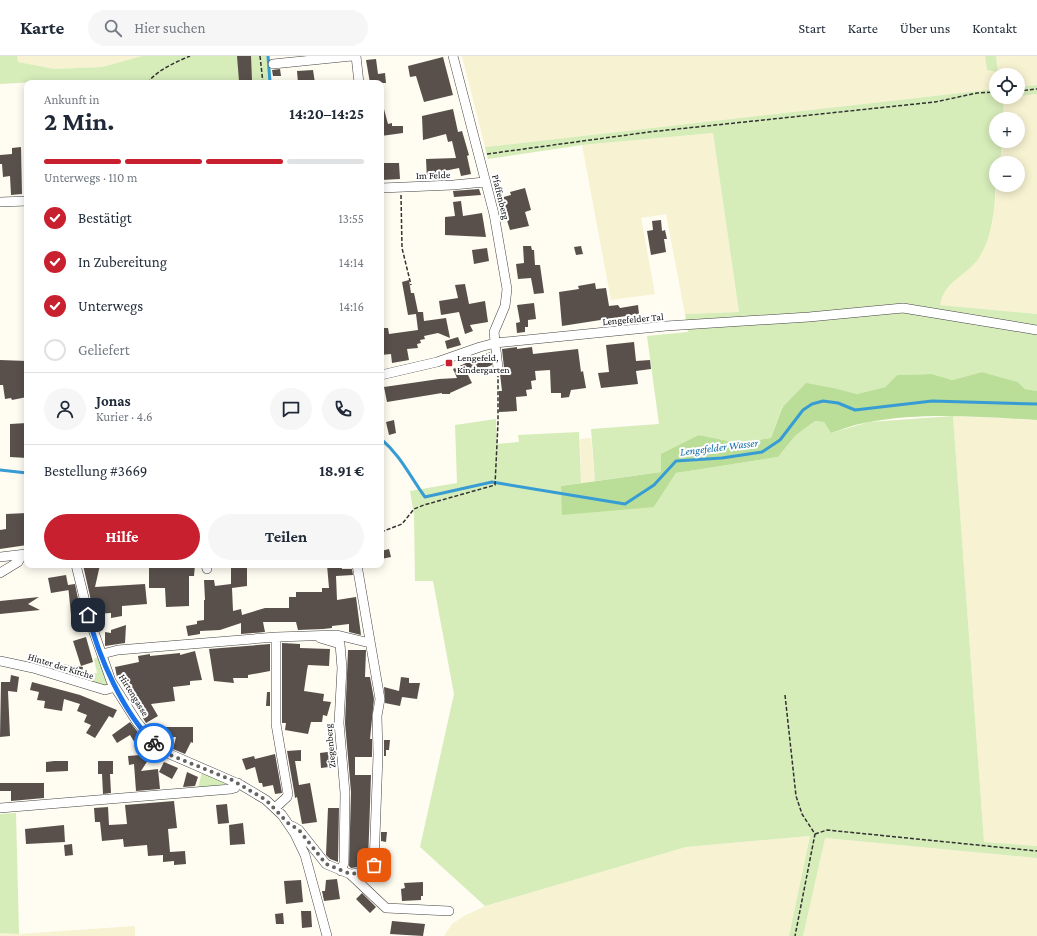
<!DOCTYPE html>
<html lang="de">
<head>
<meta charset="utf-8">
<style>
  body { margin:0; font-family:"Crimson Pro",serif; background:#f6f6f7; color:#1f2937; height:100vh; display:flex; flex-direction:column; font-size:15px; white-space:nowrap }
  * { box-sizing:border-box; margin:0 }
  p { font-size:13px; color:#747a83 }
  .icon { flex:none; width:22px; height:22px; fill:none; stroke:currentColor; stroke-width:2; stroke-linecap:round; stroke-linejoin:round }
  .map { position:relative; flex:1; overflow:hidden }
  .drawer { position:absolute; left:24px; top:24px; width:360px; height:488px; display:flex; flex-direction:column; background:#fff; border-radius:8px; box-shadow:0 2px 10px #0003 }
  .drawer>* { flex:none }
  .fabs { position:absolute; left:989px; top:12px; display:grid; gap:8px }
  .fabs a { display:grid; place-items:center; width:36px; height:36px; border-radius:50%; background:#fff; box-shadow:0 2px 10px #0003; font-size:20px }
  .pin { position:absolute; display:grid; place-items:center; width:34px; height:34px; color:#fff; margin:-17px; border-radius:8px; box-shadow:0 2px 6px #0006 }
  .courier { position:absolute; display:grid; place-items:center; width:40px; height:40px; margin:-20px; border:3px solid #1a73e8; border-radius:50%; background:#fff; color:#222; box-shadow:0 1px 5px #0007 }
  .summary em { font-style:normal; font-weight:700 }
  .summary div { display:flex; flex-direction:column-reverse }
  .summary { display:flex; align-items:center; justify-content:space-between; height:68px; padding:0 20px }
  h1 { font-size:26px; font-weight:700; line-height:30px }
  .bar { display:grid; grid-template-columns:repeat(4,1fr); gap:6px 4px; align-content:center; height:48px; padding:0 20px }
  .bar i { height:5px; border-radius:3px; background:#e0e1e3 }
  .bar .current { background:#c8202f }
  .bar p { grid-column:span 4 }
  .line { display:flex; align-items:center; gap:10px; padding:0 20px; border-top:1px solid #e0e1e3 }
  .line div { flex:1 }
  .round { display:grid; place-items:center; flex:none; width:42px; height:42px; border-radius:21px; background:#f6f6f7 }
  ol { padding:0 20px; list-style:none }
  li { display:flex; align-items:center; gap:12px; height:44px }
  li p { margin-inline-start:auto }
  li .icon { padding:4px; border-radius:50%; background:#c8202f; color:#fff; stroke-width:4 }
  li:last-child { color:#747a83 }
  li i { width:22px; height:22px; border:2px solid #e0e1e3; border-radius:50% }
  .action { display:flex; gap:8px; margin-top:auto; padding:8px 20px }
  .action a { flex:1; height:46px; border-radius:24px; background:#c8202f; color:#fff; font-size:16px; font-weight:700; line-height:46px; text-align:center }
  .action a+a { background:#f6f6f7; color:#1f2937 }
  header { display:flex; align-items:center; gap:24px; box-sizing:border-box; height:56px; padding:0 20px; background:#fff; border-bottom:1px solid #e0e1e3 }
  header strong { font-size:19px }
  nav { display:flex; gap:22px; margin-inline-start:auto; font-size:14px }
  .search { width:280px; height:36px; background:#f6f6f7; display:flex; align-items:center; gap:10px; box-sizing:border-box; padding:0 14px; border-radius:22px; color:#747a83; font-size:15px }
  .map>svg:first-child { display:block }
</style>
</head>
<body>
<header>
<strong>Karte</strong>
<div class="search"><svg class="icon" aria-label="search" viewBox="0 0 24 24"><circle cx="10" cy="10" r="6"/><path d="M15 15l6 6"/></svg>Hier suchen</div>
<nav><a>Start</a><a>Karte</a><a>Über uns</a><a>Kontakt</a></nav>
</header>
<div class="map">
<svg width="1037" height="880" viewBox="0 0 1037 880">
  <rect width="100%" height="100%" fill="#fffcf2"/>
  <path fill="#f7f2d1" d="M17,0h125l-40,11 -48,2 -37,-7z
    M462,0h523l2,14 11,1 -2,-15h41v29l-19,2v-12h-22v14l-511,58z
    M1037,38v220l-97,-9 1,-10 11,-12 40,-58 5,-40h21v-22h-18l2,-22h16v-22h-15l1,-22z
    M713,77l26,179 -54,2 -19,-100 -25,4 14,76 -44,6 -29,-155z
    M953,360l84,4v426l-53,-4z
    M591,382l4,43 -14,2 -1,-44z
    M810,780l-21,100h-345l8,-12 12,-8 21,-10 201,-59z
    M824,782l213,20v78h-234z
    M135,870v10h-135v-3l19,1z"/>
  <path fill="#d6ecb9" d="M0,0h17l1,6 36,7 48,-2 40,-11h128l2,27h-218l-1,-2 -53,3z
    M985,0h11l2,16 -11,-2z
    M1037,29v9l-19,2v-9z
    M996,33v8h8l-1,22h-7v22h6l-2,22h-4c0,27 0,67 -16,93 -11,19 -36,24 -40,49l97,9v77l-12,-2 -7,-7 -36,-10 -30,8 -20,-6 -35,1 -12,12 -28,7 -19,-5 -56,18 -11,31 -33,5 -39,-8 -38,37 -66,9 -4,-52 68,-5 -12,-88 41,-4 -3,-18 54,-2 -26,-179 -131,12 -94,14 -3,-12z
    M953,360l31,426 53,4v12l-212,-20 -22,98h-14l21,-100 -124,11 -201,59 -65,-59 34,-153 -21,-113h-18l-1,-66 -4,-24 47,-8 -2,-58 41,-6 1,25 22,-2 -1,-7 61,-3 2,51 -20,3 93,21 22,-34 102,-16 17,-21 20,-15 9,1 7,11 38,-11z
    M98,601l10,26 -1,3 -26,-6 1,-5 15,-2 -3,-14z
    M202,716l25,11v1l-29,4z
    M16,757l3,121 -19,-1v-119z"/>
  <path fill="#bade98" d="M982,316l36,10 7,7 12,2v29c-56,-3 -113,-8 -168,2 -13,2 -26,7 -38,11l-7,-11 -9,-1 -20,15 -17,21 -102,16 -22,34 -92,8 -1,-29 100,-14v-18l38,-19 39,8 33,-5 11,-30 24,-25 32,6 19,5 28,-7 12,-12 35,-1 20,6z"/>
  <g fill="none" stroke-linecap="round" stroke-linejoin="round">
    <path stroke="#389cd4" stroke-width="3" d="M268,0l2,27
      M381,383c20,17 28,36 44,58l67,-15 133,22 29,-19 22,-24 46,-3 40,-6 18,-12 23,-30 9,-6 11,-3 15,2 17,7 77,-9 105,3
      M0,414l27,3"/>
  </g>
  <path fill="#59504b" d="M237,0h14l1,24 -13,1z
    M443,1l10,38 -29,7 -8,-26 -6,1 -2,-11z
    M376,3l2,15 7,-1 1,10h-16l-4,-23z
    M280,13l1,7h-8l-1,-6z
    M313,14l2,13h-17l-1,-12z
    M384,53l4,15 4,-1v3h11v7l-22,3v-26z
    M453,53l5,23 4,-1 7,24 -2,1 4,18 -10,2 -2,-8 -15,3 1,8 -18,1 -1,-21 30,-1 -4,-17 -4,1 -2,-8 -23,6 -1,-24z
    M21,91l1,47 -11,1 -1,-19 -7,1 -1,-13h-2v-9l12,-1v-6z
    M381,107h18l1,16 -19,1z
    M525,132l6,22 -6,2 4,14 -19,4 -10,-32 11,-3 -1,-3z
    M479,133l2,6 -27,2 -1,-6z
    M461,145l2,15 19,-3 4,24 -41,-2v-18l10,-1 -2,-14z
    M661,164l1,11 3,-1 2,9h-3l2,13 -15,3 -4,-24 6,-1 -1,-9z
    M523,190h8l1,4h2l1,15h5l4,28 -10,1 -3,-16 -13,1 -2,-15 8,-1z
    M581,190l2,8 -7,1 -2,-8z
    M487,192l2,13 -15,3 -2,-14z
    M409,224l2,13h3l4,19h5l1,9 22,-3 4,20 -12,-5 -14,3 1,3 -5,1 1,3 -4,1 1,4 -11,1 2,11 -17,3 -1,-9 -10,1v-27h7l1,6 29,-4 -2,-16 -8,1 -6,-33z
    M595,227l1,6 10,-1 3,18 9,-1 2,3 18,-3 1,9 -77,12 -3,-34 20,-3 -1,-3z
    M465,228l4,20 16,-3 3,21 -18,3 3,6 -8,3 -6,-22 -18,3 -2,-14 19,-3 -3,-13z
    M534,247l2,16 -8,1v7h-3v5l-8,1 -1,-10 4,-1 -3,-17z
    M458,281l3,8 -14,4 -2,-8z
    M634,286l2,19 14,-1 1,9 -15,2 2,13 -37,4 -3,-15 11,-1 -3,-27z
    M517,291v2l15,-2 1,7 45,-5 3,23 2,-1 3,17 -15,2 -2,7 -8,1v-5h-10l-1,-23 -15,1 1,9 -5,1 1,8 -6,1 1,6 -11,1 1,14 -18,1v-21h3l-2,-17 4,-6 -2,-19z
    M490,296l2,13 -24,10 4,8 -22,10v1h-8v-1l-55,9 -3,-15 55,-8 18,-1 -4,-9z
    M0,304l27,1v36l-15,3 -1,-2 -6,1 -2,-14h-3z
    M394,364l2,13 -7,2 -3,-13z
    M27,367v35l-17,-1v-33z
    M27,457v32l-27,4v-19l6,-1v-15z
    M389,493l2,8 -10,2v-8z
    M83,509h17l-5,22 50,-3 2,20 -25,2v10l-11,2v-5l-17,1z
    M181,509h14l-1,11h-5v30l-23,1 -1,-19h-16v-22l32,1z
    M231,509h16v21l-15,2 1,23 8,-2 1,6 23,-7h24v-11h7v-5h26v-4h7l-2,-23h14l1,4h10l1,6 -17,1 1,24 19,-3 5,38 -12,-3v-8l-17,2v2l-9,1 -25,1 -2,-8h-33l2,10 -24,2v-11l-21,7 -20,1v3l-12,2 -2,-10 11,-2v-3l7,-1v-20h1l-1,-20h10l1,6 16,-2z
    M66,519l3,15 -18,3 -3,-15z
    M75,528l8,39 -11,2 -4,-40z
    M39,541l-11,7 12,6 -40,4v-13z
    M126,569l-1,18 -20,3v-14l6,1v-3z
    M86,581l7,25 -12,4 -8,-25z
    M282,587l18,1v4l30,1 -1,17 -21,-1 -1,5 -3,21 20,3 -1,7 8,1 -4,14 -4,-1 -1,7h-11l-3,12 -23,-4 1,-7h-4z
    M270,588v27l-22,4v3h-15l1,5 -20,-2 -5,-32z
    M348,594h18l-1,27h5l4,22 -4,40h2v18h-17v18h16l-3,88 -2,3 -15,2 -2,-2 2,-74 -6,-69z
    M195,595l7,29 -12,1v4l-17,2 2,14 -24,3 7,12 -12,7 -29,-46 -2,-10 24,-5 -1,-6 12,-2v2l30,-3v2z
    M60,608l23,3 -2,10 -22,-7z
    M11,619l8,2 -2,15 -9,-1 2,45 -10,1 1,-55h9z
    M401,621l8,1v5h11l-3,16 -15,-2 -2,9 -15,-3 -1,-16 15,4z
    M32,626l48,13 37,15 -4,8 -4,-2 -14,22 -9,-5 5,-8 -7,-3 3,-7 -10,-4 3,-7 -16,-5 -2,12 -18,-3 1,-7 -8,-1 2,-8 -9,-2z
    M267,636h3v14h-4z
    M130,666l7,9 8,14 -10,-2 -5,-8 -13,8 -5,-8z
    M152,671h41v16l-2,-1 -6,12 -12,-5 3,-12 -18,1z
    M384,684h6l-1,10h-3v6h-2z
    M301,694v11h-6l4,24 11,-2 7,39 -15,2 -5,-27 -2,1 -1,-7 -7,-40z
    M335,695l2,15 -16,2 -1,-15z
    M152,698l-11,17 17,-2 2,20 -24,2 -2,-27 -5,1 -1,-9z
    M275,698l7,39 -7,1 -2,-9 -10,2 -1,-4h-3l-4,-16 -9,3 -4,-11 12,-3 1,3z
    M54,705h14v10l-22,1v-10z
    M98,705h15v13h-3l1,19 -8,1 -1,-20h-4z
    M164,706l14,6 -6,11 -13,-7z
    M187,716l11,5 -3,9 -12,1z
    M0,727h44v15l-33,3v-10h-11z
    M174,745l3,27 -9,1 2,23 15,-1 1,13 -12,1v-4l-11,1v-7l-15,1 -1,-11 -23,2 -1,-8 -21,2 -2,-19h-5l-1,-14 14,-1 1,18 18,-1 -2,-19z
    M227,748l2,19 -11,1 -2,-19z
    M328,752h11l-1,54 -8,-3 -4,-4z
    M243,767l2,21 -15,1 -1,-20z
    M64,769l1,17 -39,2 -1,-15z
    M381,776h6l-1,10 -5,-1z
    M72,788l1,11 -8,1 -1,-11z
    M337,823l3,20 -16,2 -2,-10h3l1,-11z
    M301,824l2,22 -17,2 -2,-23z
    M423,826v14h-2v4l-19,1 -1,-12 4,-1 -1,-5z
    M362,837l14,14 -6,6 -14,-14z
    M301,855h10l1,16 -10,1z
    M283,857l1,11h-8l-1,-10z
    M392,865l33,3 -2,12 -33,-2z"/>
  <g fill="none" stroke-linecap="round" stroke-linejoin="round">
    <g stroke="#434343" stroke-width="10">
      <path id="minor" d="M356,0l3,27
        M453,0l41,158 13,75 -2,17 -11,26 4,36
        M273,8l79,-8
        M381,132l72,-3 32,-3
        M0,146l27,-1
        M381,319l56,-13 43,-15 15,-4 171,-17 143,-9 94,-9 134,22
        M0,501l26,-3
        M76,509l13,53 22,63 26,41 15,18 13,12 76,33 25,15 16,15 13,19 10,21 22,81
        M206,509l1,4
        M0,517l18,-11 4,-7
        M320,582l20,6 2,24 -3,55 6,70 -1,70 -3,8
        M102,598l16,-4 158,-13 61,-2 33,8
        M0,605l33,7 72,22 10,-3
        M0,752l231,-19 4,-1 3,-5
        M275,752l12,-11 1,-3 -12,-70v-87
        M292,770l7,4 27,34 24,10 36,34 63,3
        M350,818l20,-2 4,-7 4,-110 -1,-39 3,-17 -23,-134"/>
    </g>
    <path stroke="#323232" stroke-width="1.5" stroke-dasharray="4 2" stroke-linecap="butt" d="M260,0l3,27
      M147,27c12,-14 27,-20 43,-27
      M1018,35l19,-2
      M487,98l162,-22 286,-30 42,-9 19,-1
      M401,139l1,53 9,37
      M381,476l21,-8 12,-15 10,-4 71,-20 3,-62v-47
      M785,639l11,101 6,18 13,20 -20,102
      M815,778l12,-4 210,21"/>
    <use href="#minor" stroke="#fff" stroke-width="9"/>
  </g>
  <g fill="none" stroke-linecap="round" stroke-linejoin="round">
    <path stroke="#64635f" stroke-width="4" stroke-dasharray="0 7.2" d="M154,687l16,12 62,25 34,20 22,23 11,7 27,34 24,10 20,-2 4,-7"/>
    <path stroke="#1a73e8" stroke-width="5" d="M88,559c11,43 35,97 66,128"/>
  </g>
  <rect fill="#c8202f" stroke="#fff" stroke-width="1.5" x="445" y="303" width="8" height="8" rx="2"/>
  <g text-anchor="middle" dominant-baseline="central" stroke-width="4" stroke-linejoin="round" paint-order="stroke">
    <g font-size="10" fill="#101010" stroke="#fff">
      <text transform="translate(433 119) rotate(-2)">Im Felde</text>
      <text transform="translate(501 141) rotate(76)">Pfaffenberg</text>
      <text transform="translate(633 263) rotate(-5)">Lengefelder Tal</text>
      <text transform="translate(61 610) rotate(17)">Hinter der Kirche</text>
      <text transform="translate(134 639) rotate(58)">Hirtengasse</text>
      <text transform="translate(330 690) rotate(-95)">Ziegenberg</text>
    </g>
    <g font-size="10" fill="#101010" stroke="#fff" text-anchor="start">
      <text x="457" y="301">Lengefeld,<tspan x="457" dy="12">Kindergarten</tspan></text>
    </g>
    <g font-size="11" font-style="italic" fill="#126da9" stroke="#fff">
      <text transform="translate(719 391) rotate(-7)">Lengefelder Wasser</text>
    </g>
  </g>
</svg>
<div class="fabs">
<a><svg class="icon" aria-label="locate" viewBox="0 0 24 24"><circle cx="12" cy="12" r="6"/><path d="M12 2v4M12 18v4M2 12h4M18 12h4"/></svg></a>
<a>+</a>
<a>−</a>
</div>
<div class="pin" style="left:374px;top:809px;background:#ea580c"><svg class="icon" aria-label="bag" viewBox="0 0 24 24"><path d="M5 8h14l-1 12H6zM9 8a3 3 0 0 1 6 0"/></svg></div>
<div class="pin" style="left:88px;top:559px;background:#1f2937"><svg class="icon" aria-label="home" viewBox="0 0 24 24"><path d="M3 11l9-7 9 7M6 9v11h12V9"/></svg></div>
<div class="courier" style="left:154px;top:687px"><svg class="icon" aria-label="bike" viewBox="0 0 24 24"><circle cx="6" cy="16" r="4"/><circle cx="18" cy="16" r="4"/><path d="M6 16l4-8h5l3 8M10 8l3 8H6M13 5h3"/></svg></div>
<section class="drawer">
<div class="summary"><div><h1>2 Min.</h1><p>Ankunft in</p></div><em>14:20–14:25</em></div>
<div class="bar"><i class="current"></i><i class="current"></i><i class="current"></i><i></i><p>Unterwegs · 110 m</p></div>
<ol>
<li><svg class="icon" aria-label="check" viewBox="0 0 24 24"><path d="M5 12l5 5 9-10"/></svg>Bestätigt<p>13:55</p></li>
<li><svg class="icon" aria-label="check" viewBox="0 0 24 24"><path d="M5 12l5 5 9-10"/></svg>In Zubereitung<p>14:14</p></li>
<li><svg class="icon" aria-label="check" viewBox="0 0 24 24"><path d="M5 12l5 5 9-10"/></svg>Unterwegs<p>14:16</p></li>
<li><i></i>Geliefert</li>
</ol>
<div class="line" style="height:72px"><a class="round"><svg class="icon" aria-label="person" viewBox="0 0 24 24"><circle cx="12" cy="8" r="4"/><path d="M4 21q1-7 8-7t8 7"/></svg></a><div><b>Jonas</b><p>Kurier · 4.6</p></div><a class="round"><svg class="icon" aria-label="chat" viewBox="0 0 24 24"><path d="M4 5h16v11H9l-5 4z"/></svg></a><a class="round"><svg class="icon" aria-label="phone" viewBox="0 0 24 24"><path d="M5 4h4l2 5-3 2q2 4 5 5l2-3 5 2v4C11 20 4 13 5 4z"/></svg></a></div>
<div class="line" style="height:52px"><div>Bestellung #3669</div><b>18.91 €</b></div>
<div class="action"><a>Hilfe</a><a>Teilen</a></div>
</section>
</div>
</body>
</html>
